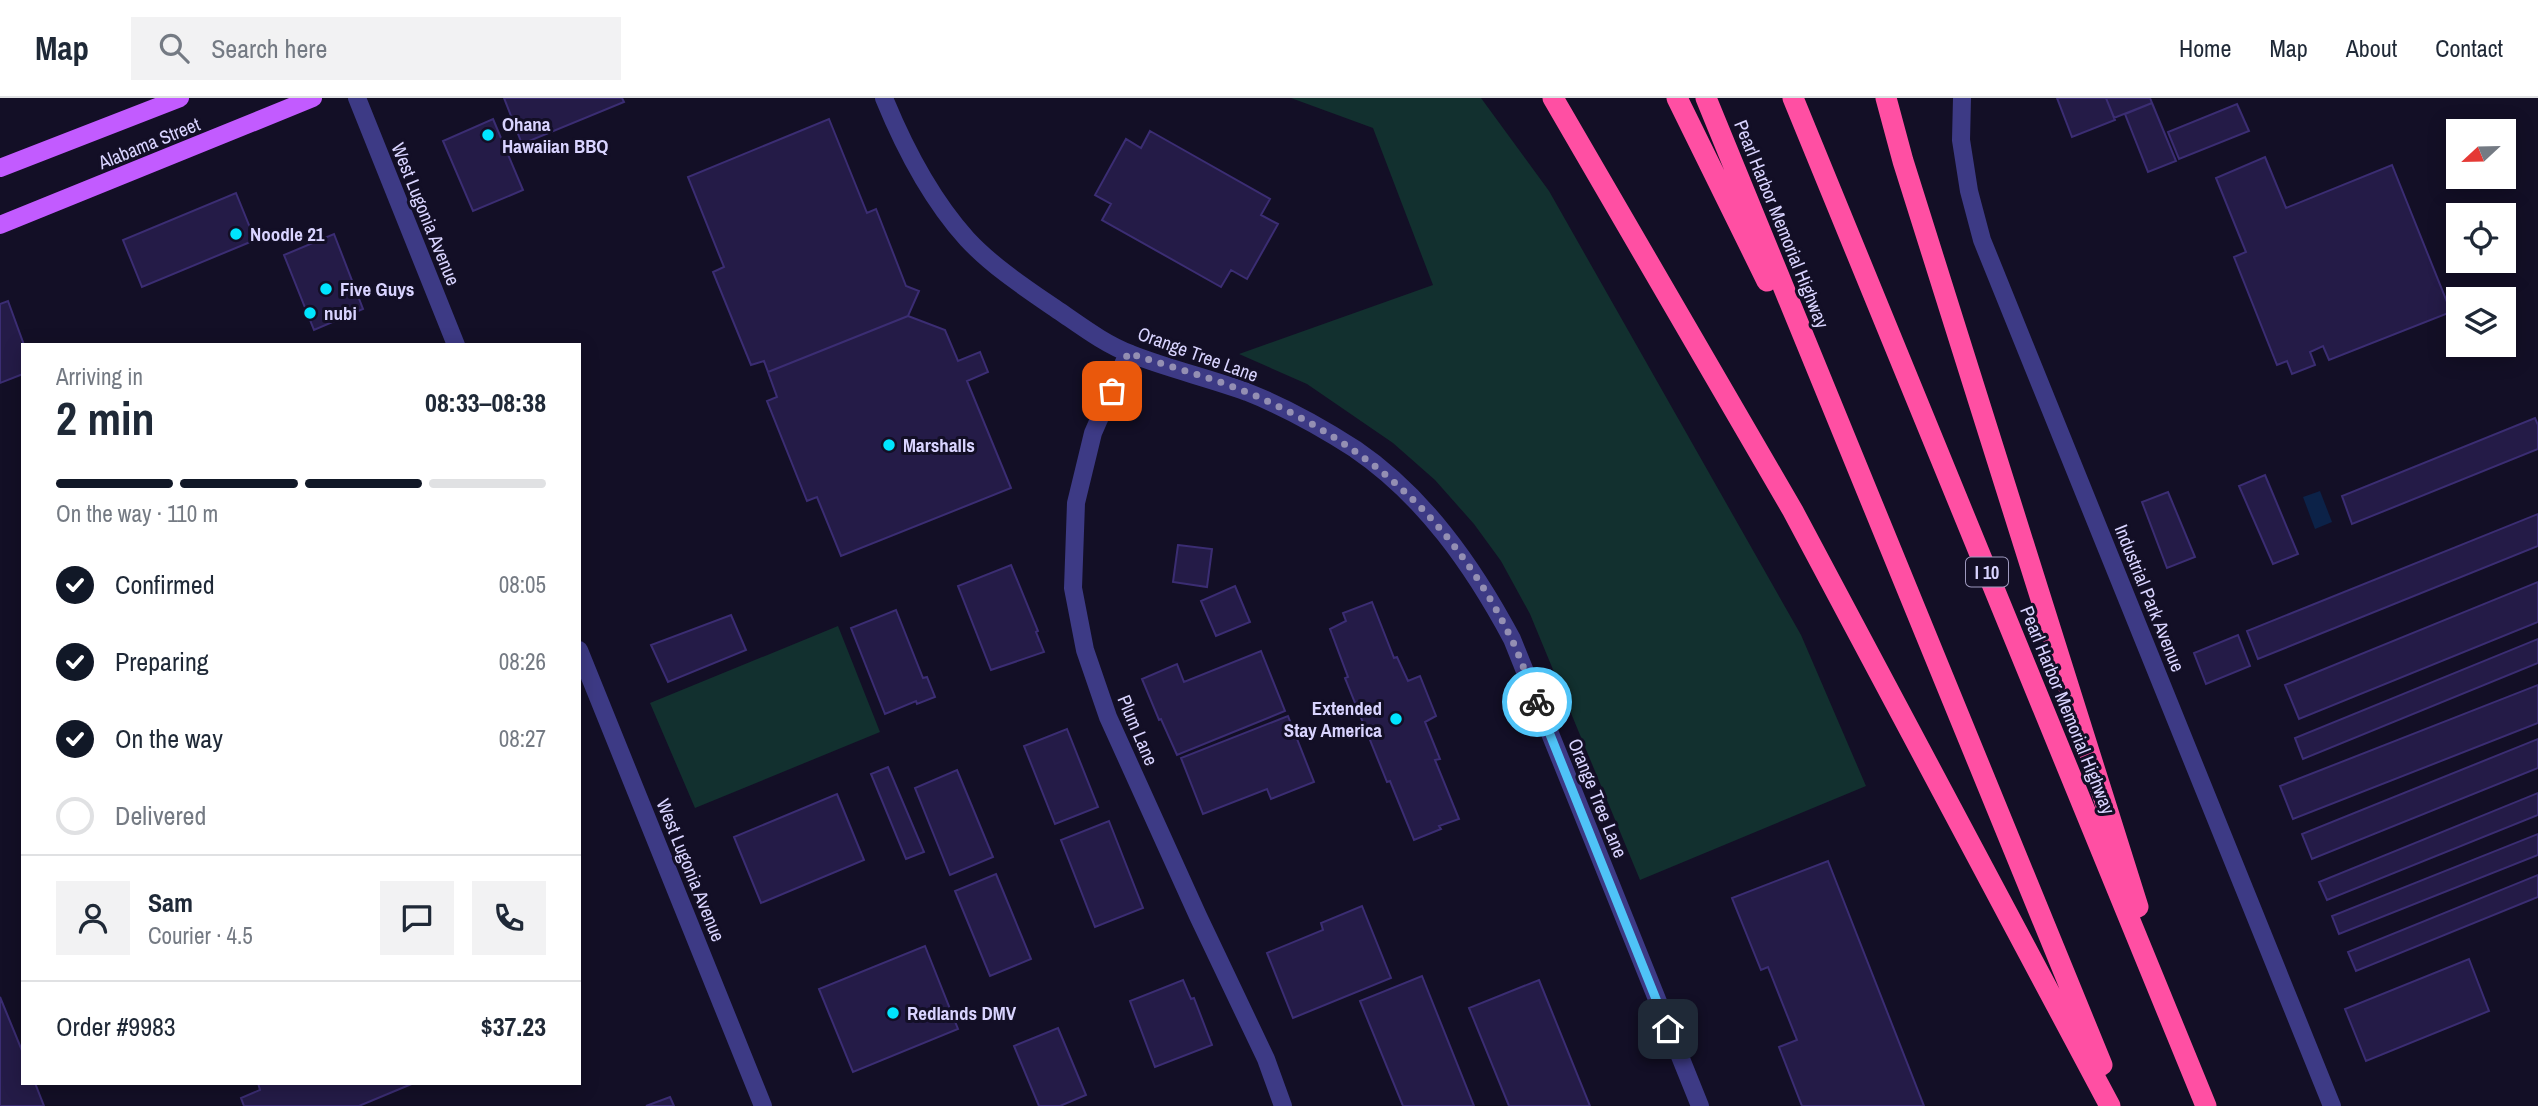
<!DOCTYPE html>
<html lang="en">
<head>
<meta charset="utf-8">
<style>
  body { margin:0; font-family:"Archivo Narrow",sans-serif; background:#f2f2f3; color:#1f2937; height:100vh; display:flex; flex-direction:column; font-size:26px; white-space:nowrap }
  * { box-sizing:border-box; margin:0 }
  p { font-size:23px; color:#747a83 }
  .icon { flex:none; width:38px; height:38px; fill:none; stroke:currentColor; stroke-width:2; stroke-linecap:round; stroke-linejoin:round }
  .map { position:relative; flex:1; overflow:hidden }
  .details { position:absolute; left:21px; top:245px; width:560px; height:742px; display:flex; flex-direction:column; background:#fff; border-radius:0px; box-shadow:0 4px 18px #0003 }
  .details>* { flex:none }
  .needle { width:46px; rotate:248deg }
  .controls { position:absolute; left:2446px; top:21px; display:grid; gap:14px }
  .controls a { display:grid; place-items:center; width:70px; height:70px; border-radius:0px; background:#fff; box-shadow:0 4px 18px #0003; font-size:35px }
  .pin { position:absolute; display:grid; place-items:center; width:60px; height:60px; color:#fff; margin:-30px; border-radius:14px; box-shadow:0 4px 10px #0006 }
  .courier { position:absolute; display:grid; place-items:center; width:70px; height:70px; margin:-35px; border:5px solid #4fc3f7; border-radius:50%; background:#fff; color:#222; box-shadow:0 2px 9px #0007 }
  .head em { font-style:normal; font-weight:700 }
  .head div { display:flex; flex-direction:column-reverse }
  .head { display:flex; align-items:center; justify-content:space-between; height:119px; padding:0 35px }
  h1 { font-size:46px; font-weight:700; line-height:52px }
  .bar { display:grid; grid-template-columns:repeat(4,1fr); gap:10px 7px; align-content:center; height:84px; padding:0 35px }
  .bar i { height:9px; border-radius:5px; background:#e0e1e3 }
  .bar .current { background:#111827 }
  .bar p { grid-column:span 4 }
  .line { display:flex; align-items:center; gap:18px; padding:0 35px; border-top:2px solid #e0e1e3 }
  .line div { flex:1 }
  .round { display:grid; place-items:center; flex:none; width:74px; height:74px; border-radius:0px; background:#f2f2f3 }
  ol { padding:0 35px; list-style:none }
  li { display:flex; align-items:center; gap:21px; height:77px }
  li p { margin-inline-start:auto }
  li .icon { padding:7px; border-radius:50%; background:#111827; color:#fff; stroke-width:4 }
  li:last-child { color:#747a83 }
  li i { width:38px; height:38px; border:4px solid #e0e1e3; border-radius:50% }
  header { display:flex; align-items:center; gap:42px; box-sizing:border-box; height:98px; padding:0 35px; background:#fff; border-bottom:2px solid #e0e1e3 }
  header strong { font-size:33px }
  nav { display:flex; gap:38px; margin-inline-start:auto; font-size:24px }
  .search { width:490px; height:63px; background:#f2f2f3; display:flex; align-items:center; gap:18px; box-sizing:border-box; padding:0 24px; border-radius:0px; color:#747a83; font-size:26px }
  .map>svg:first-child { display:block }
</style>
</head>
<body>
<header>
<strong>Map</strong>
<div class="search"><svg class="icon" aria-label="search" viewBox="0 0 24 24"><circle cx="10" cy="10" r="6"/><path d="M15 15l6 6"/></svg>Search here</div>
<nav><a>Home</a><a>Map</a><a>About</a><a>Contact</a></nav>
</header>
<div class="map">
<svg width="2538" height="1008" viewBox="0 0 2538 1008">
  <rect width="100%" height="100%" fill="#130f26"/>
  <path fill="#12302f" d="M1291,0h190l68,93 252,444 65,151 -226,94 -110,-266 -29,-53 -27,-37 -39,-44 -42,-37 -86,-59 -68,-30 194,-69 -60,-157z
    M838,528l42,106 -185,76 -45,-105z"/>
  <path fill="#0c2248" d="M2320,393l12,31 -17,7 -12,-32z"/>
  <path fill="#241b47" stroke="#3b2d73" stroke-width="2" d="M504,0h118l2,4 -102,42z
    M2057,0h49l9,22 -43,17z
    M2106,0h44l2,5 -38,15z
    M2152,5l24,58 -28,11 -23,-58z
    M2237,6l12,27 -70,28 -11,-27z
    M493,21l30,71 -50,21 -30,-70z
    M829,21l38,94 9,-4 30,77 13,5 -11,25 -140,56 -4,-11 -13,4 -38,-93 11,-5 -36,-90z
    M1150,33l120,68 -9,16 17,9 -31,55 -16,-9 -10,17 -119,-67 9,-16 -16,-9 31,-56 15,9z
    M2265,59l21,51 106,-43 59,147 -122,48 -6,-14 -13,6 5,13 -23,9 -5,-13 -10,4 -43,-108 12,-5 -30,-74z
    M236,95l19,47 -113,47 -19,-47z
    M334,136l29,75 -49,21 -30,-75z
    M8,203l16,44 -1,29 -23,9v-79z
    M908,218l37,14 13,31 22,-9 8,20 -21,9 44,107 -170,68 -24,-59 -10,4 -40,-100 10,-4 -9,-25z
    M2535,320l3,7v24l-186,75 -10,-28z
    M2265,377l33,79 -25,10 -34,-78z
    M2168,394l27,65 -28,11 -25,-66z
    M2538,416v32l-280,113 -11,-28z
    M1178,447l34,4 -5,38 -34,-5z
    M1011,467l27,66 -2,1 8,20 -53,18 -33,-84z
    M2538,484v40l-239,97 -14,-34z
    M1235,488l15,36 -34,14 -15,-35z
    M1372,504l22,56 3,-1 11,24 12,-5 16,40 -11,6 15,37 -5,1 24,59 -20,7 2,3 -27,11 -24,-59 -3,1 -42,-104 3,-1 -18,-48 16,-8 -3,-8z
    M896,512l27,68 4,-1 8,20 -18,7 -1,-3 -31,13 -34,-86z
    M731,517l15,35 -78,32 -17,-37z
    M2238,537l12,31 -44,18 -12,-31z
    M2538,541v24l-235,96 -8,-21z
    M1261,553l24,60 -108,44 -16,-36 -2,1 -17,-41 35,-15 7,18z
    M2538,587v38l-245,96 -13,-33z
    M1288,618l26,66 -43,17 -4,-10 -64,25 -22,-56z
    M1067,631l31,78 -43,17 -31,-78z
    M2538,641v29l-226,91 -10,-25z
    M888,669l36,85 -18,7 -35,-85z
    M957,672l36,87 -43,18 -35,-87z
    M2538,695v22l-211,85 -8,-18z
    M837,696l27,66 -103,43 -27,-66z
    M1109,723l34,87 -48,19 -34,-87z
    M2538,736v21l-199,79 -7,-18z
    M1828,763l96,245h-122l-23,-59 18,-7 -29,-73 -7,3 -29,-72z
    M996,776l35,85 -41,17 -35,-85z
    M2538,777v22l-182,74 -8,-19z
    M1362,808l29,72 -98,40 -26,-65 56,-23 -2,-7z
    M925,848l33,83 -105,43 -34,-83z
    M2469,861l20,52 -123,50 -21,-52z
    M1422,878l52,130h-71l-43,-105z
    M1183,882l8,19 3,-1 18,47 -57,22 -25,-66z
    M1539,882l51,126h-81l-40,-98z
    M0,899l23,56v30h12l9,23h-44z
    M1058,930l28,67 -26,11h-21l-25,-60z
    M258,985h156l-55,23h-115l-3,-8 19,-8z
    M670,999l4,9h-28z"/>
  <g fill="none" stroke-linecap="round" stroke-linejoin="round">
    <path stroke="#3d3a85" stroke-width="18" d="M884,0c20,49 47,101 83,141 26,28 60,50 92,72 22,15 47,34 72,43 38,15 78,24 116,38 38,15 74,35 108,57 69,47 118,117 157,190l188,467
      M1962,0l-1,42 8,51 13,49 350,866
      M1128,255l-35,80 -17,70 -3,85 12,62 23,67 90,199 68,143 17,47"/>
    <path stroke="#3d3a85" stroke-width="18" d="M357,0l99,247
      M579,552l184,456"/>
    <path stroke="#c25bff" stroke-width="18" d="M0,70l180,-70
      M0,127l313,-127"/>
    <path stroke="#ff4fa3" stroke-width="21" d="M1553,0l240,413 317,595
      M1677,0l90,183
      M1706,0l396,967
      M1793,0l413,1008
      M1886,0l17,63 235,746"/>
  </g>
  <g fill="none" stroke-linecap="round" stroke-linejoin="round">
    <path stroke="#948fb3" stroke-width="7" stroke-dasharray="0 12.6" d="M1112,293l16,-38c40,13 82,24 121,40 120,51 205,128 262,245 10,20 17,43 26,64"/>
    <path stroke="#4fc3f7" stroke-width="9" d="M1537,604l131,327"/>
  </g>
  <g fill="#00e5ff" stroke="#130f26" stroke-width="2.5">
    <circle cx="488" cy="37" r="7"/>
    <circle cx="236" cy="136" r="7"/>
    <circle cx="326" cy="191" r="7"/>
    <circle cx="310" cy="215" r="7"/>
    <circle cx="889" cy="347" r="7"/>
    <circle cx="1396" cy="621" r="7"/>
    <circle cx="893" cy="915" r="7"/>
  </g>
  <g text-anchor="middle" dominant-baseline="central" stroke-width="6" stroke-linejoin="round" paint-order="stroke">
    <rect fill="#130f26" stroke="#9e99be" stroke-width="2" x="1966" y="459.5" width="42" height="29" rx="5"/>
    <g font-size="18" font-weight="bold" fill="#d9d4ff">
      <text x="1987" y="474">I 10</text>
    </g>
    <g font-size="19" font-weight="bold" fill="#d9d4ff" stroke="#130f26" text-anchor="start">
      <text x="502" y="26">Ohana<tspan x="502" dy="22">Hawaiian BBQ</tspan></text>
      <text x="250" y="136">Noodle 21</text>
      <text x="340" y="191">Five Guys</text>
      <text x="324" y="215">nubi</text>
      <text x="903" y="347">Marshalls</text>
      <text x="1382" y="610" text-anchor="end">Extended<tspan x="1382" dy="22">Stay America</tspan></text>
      <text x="907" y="915">Redlands DMV</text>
    </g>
    <g font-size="19" fill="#d9d4ff" stroke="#130f26">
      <text transform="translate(149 45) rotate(-22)">Alabama Street</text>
      <text transform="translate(426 116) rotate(68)">West Lugonia Avenue</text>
      <text transform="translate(1782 126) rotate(68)">Pearl Harbor Memorial Highway</text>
      <text transform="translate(1198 256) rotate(20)">Orange Tree Lane</text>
      <text transform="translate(2150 500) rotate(68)">Industrial Park Avenue</text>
      <text transform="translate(2068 612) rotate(68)">Pearl Harbor Memorial Highway</text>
      <text transform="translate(1138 632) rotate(67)">Plum Lane</text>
      <text transform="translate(1598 700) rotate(68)">Orange Tree Lane</text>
      <text transform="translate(691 772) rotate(68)">West Lugonia Avenue</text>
    </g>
  </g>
</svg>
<div class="controls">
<a><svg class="needle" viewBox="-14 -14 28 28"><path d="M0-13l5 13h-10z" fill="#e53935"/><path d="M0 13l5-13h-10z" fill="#747a83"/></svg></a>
<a><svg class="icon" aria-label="locate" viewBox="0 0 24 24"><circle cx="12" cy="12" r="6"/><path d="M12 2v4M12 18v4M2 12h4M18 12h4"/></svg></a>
<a><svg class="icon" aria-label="layers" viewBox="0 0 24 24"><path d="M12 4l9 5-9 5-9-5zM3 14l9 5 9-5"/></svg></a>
</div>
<div class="pin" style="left:1112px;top:293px;background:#ea580c"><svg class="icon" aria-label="bag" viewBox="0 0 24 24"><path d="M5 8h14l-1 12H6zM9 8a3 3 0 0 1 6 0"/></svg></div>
<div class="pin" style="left:1668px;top:931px;background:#1f2937"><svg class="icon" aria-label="home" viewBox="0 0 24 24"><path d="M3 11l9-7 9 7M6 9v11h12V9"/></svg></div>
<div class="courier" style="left:1537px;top:604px"><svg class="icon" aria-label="bike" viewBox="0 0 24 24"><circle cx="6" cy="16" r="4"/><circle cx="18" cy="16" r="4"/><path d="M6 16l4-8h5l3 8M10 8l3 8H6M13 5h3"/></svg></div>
<section class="details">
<div class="head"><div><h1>2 min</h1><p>Arriving in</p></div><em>08:33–08:38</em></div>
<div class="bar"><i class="current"></i><i class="current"></i><i class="current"></i><i></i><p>On the way · 110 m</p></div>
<ol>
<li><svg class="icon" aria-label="check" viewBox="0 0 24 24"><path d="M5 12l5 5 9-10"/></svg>Confirmed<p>08:05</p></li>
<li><svg class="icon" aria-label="check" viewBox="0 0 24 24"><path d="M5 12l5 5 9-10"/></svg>Preparing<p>08:26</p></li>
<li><svg class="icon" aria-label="check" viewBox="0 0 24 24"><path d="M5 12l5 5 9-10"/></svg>On the way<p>08:27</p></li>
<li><i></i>Delivered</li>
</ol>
<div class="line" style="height:126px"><a class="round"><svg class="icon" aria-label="person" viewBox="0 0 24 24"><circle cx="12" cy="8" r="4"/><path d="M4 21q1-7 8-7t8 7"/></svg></a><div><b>Sam</b><p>Courier · 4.5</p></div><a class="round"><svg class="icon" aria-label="chat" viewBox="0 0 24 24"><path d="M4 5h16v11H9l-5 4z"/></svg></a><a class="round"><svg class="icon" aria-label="phone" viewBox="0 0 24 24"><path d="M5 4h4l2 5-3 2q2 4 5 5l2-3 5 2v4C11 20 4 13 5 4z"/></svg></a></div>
<div class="line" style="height:91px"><div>Order #9983</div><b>$37.23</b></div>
</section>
</div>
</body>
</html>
